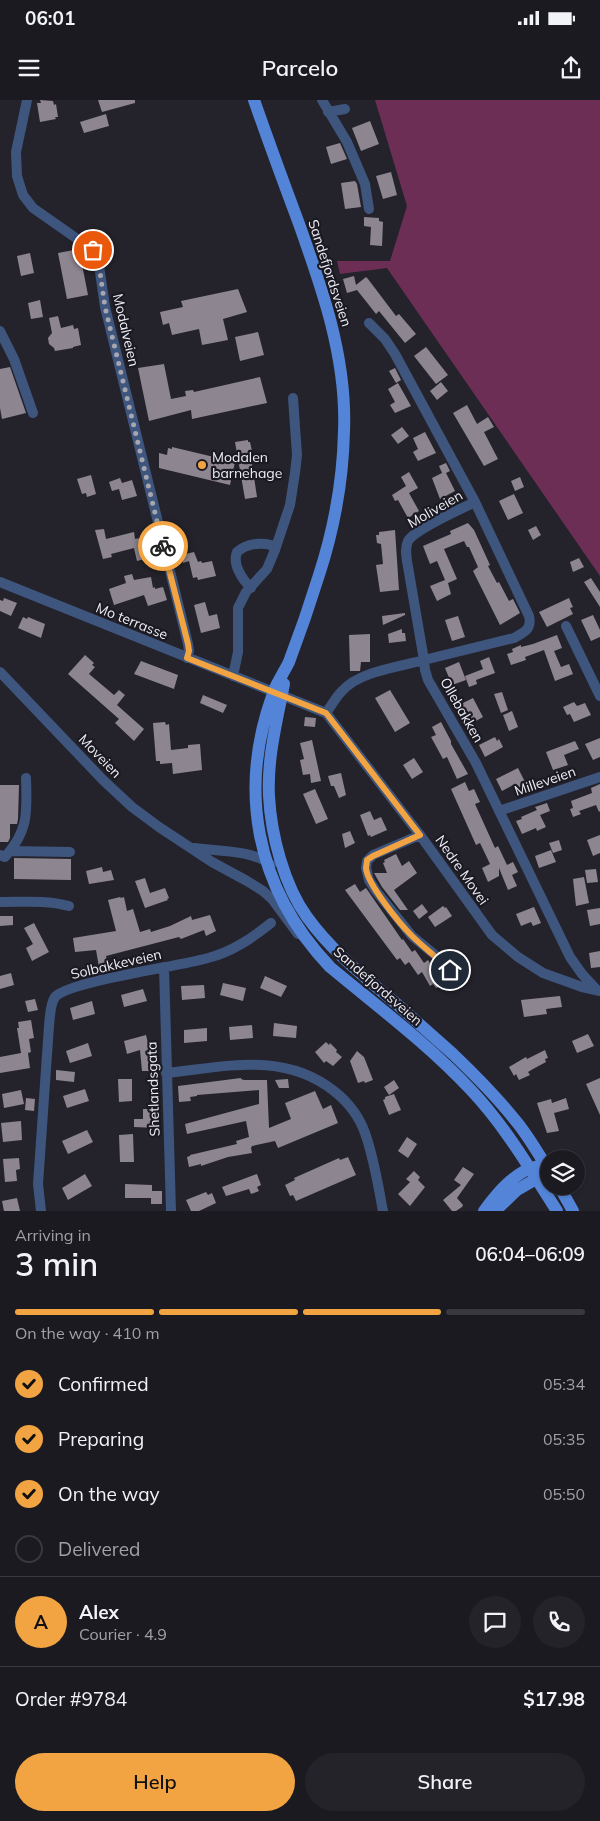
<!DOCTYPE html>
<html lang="en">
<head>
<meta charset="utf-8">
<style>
  body { margin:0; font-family:Mulish,sans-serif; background:#24232a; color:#f1f3f6; height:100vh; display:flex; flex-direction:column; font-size:19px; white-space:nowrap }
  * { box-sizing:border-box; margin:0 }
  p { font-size:16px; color:#a0a1a5 }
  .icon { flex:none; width:28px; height:28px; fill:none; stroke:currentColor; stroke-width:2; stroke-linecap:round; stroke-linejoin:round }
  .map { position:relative; height:1111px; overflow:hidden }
  .panel { display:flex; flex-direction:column; background:#1b1a21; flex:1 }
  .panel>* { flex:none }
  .controls { position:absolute; left:540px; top:1050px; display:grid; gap:10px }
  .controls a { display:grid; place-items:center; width:45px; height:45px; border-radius:50%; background:#1b1a21; box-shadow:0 1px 4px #0004,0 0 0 1px #39383f; font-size:25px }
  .pin { position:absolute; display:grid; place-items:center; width:42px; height:42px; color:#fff; margin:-21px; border:2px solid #fff; border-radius:50%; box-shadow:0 1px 5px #0007 }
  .courier { position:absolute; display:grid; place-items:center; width:50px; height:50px; margin:-25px; border:4px solid #f3a442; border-radius:50%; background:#fff; color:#222; box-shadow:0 1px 6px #0007 }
  .headline em { font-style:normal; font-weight:600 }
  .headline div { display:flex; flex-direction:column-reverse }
  .headline { display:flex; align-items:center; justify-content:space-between; height:85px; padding:0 15px }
  h1 { font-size:32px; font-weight:600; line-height:38px }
  .bar { display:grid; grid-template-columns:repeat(4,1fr); gap:8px 5px; align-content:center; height:60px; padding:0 15px }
  .bar i { height:6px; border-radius:4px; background:#39383f }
  .bar .active { background:#f3a442 }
  .bar p { grid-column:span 4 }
  .line { display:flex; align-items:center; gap:12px; padding:0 15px; border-top:1px solid #39383f }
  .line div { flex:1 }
  .round { display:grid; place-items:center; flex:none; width:52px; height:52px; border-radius:26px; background:#24232a }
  ol { padding:0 15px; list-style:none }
  li { display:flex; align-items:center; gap:15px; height:55px }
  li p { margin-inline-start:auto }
  li .icon { padding:5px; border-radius:50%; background:#f3a442; color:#111; stroke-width:4 }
  li:last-child { color:#a0a1a5 }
  li i { width:28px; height:28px; border:2px solid #39383f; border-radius:50% }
  .button { display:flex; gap:10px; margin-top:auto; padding:10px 15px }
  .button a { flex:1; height:58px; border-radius:30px; background:#f3a442; color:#111; font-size:20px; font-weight:600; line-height:58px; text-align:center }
  .button a+a { background:#24232a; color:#f1f3f6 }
  .status { display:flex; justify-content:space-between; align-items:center; height:35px; padding:0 25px; background:#1b1a21; direction:ltr }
  .status svg { height:14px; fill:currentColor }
  header { display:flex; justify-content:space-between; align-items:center; height:65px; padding:0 15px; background:#1b1a21; font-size:22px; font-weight:600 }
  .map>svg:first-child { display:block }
</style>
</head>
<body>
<div class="status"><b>06:01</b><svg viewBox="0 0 49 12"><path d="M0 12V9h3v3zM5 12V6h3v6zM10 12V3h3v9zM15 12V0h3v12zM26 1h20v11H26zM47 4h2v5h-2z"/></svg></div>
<header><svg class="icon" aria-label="menu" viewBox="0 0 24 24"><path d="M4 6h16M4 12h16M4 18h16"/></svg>Parcelo<svg class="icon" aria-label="share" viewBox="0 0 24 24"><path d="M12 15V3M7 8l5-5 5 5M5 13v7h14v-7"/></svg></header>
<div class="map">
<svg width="600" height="1111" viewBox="0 0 600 1111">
  <rect width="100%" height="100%" fill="#24232c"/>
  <path fill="#6c2e54" d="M375,0h225v476l-213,-308 -47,6 -3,-13h53l17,-55z"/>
  <path fill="#8d8690" d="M40,0l13,1 1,4 2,-1 2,13h-3l1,2 -16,3 -3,-19h4z
    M98,0h37v3l-33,9z
    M106,14l3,12 -25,7 -4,-11z
    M370,21l9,23 -18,7 -9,-23z
    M340,43l7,16 -16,5 -5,-17z
    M391,72l6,23 -14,4 -7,-23z
    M355,81l2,3 4,23 -16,2 -4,-26z
    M364,117l15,1v3l4,1 -1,24 -12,-1 1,-18 -7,-1z
    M79,149l9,46 -21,4 -9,-46z
    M30,153l4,20 -13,3 -4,-20z
    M354,176l2,9 10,-8 2,2 28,37 3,-2 17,20 -11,9 -26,-32 -3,3 -19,-24 -10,3 -4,-14z
    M238,189l9,23 -24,7 5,21 -26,5 -3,-16 -27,6 -3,-12 -6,2 -3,-13 23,-5 -2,-6z
    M40,200l3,17 -12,2 -3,-16z
    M58,216l3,12 12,-3 1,4 4,-1 3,17 -8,2v1l-18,3 -1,-3 -5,-4 -1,-6 4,-5 -3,-15z
    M258,232l6,23 -24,6 -5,-24z
    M426,247l22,28 -12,9 -22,-28z
    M164,264l7,35 15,-3 -1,-5 8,-1 1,2 66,-15 7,26 -75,16 -1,-9 -42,11 -11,-53z
    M10,267l16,46 -24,6 -2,-11v-39z
    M395,268l6,12 -5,3 -7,-12z
    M441,282l7,9 -11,9 -7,-9z
    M398,283l13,23 -16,7 -5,-8 5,-3 -7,-13z
    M467,305l10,19 11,-7 6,10 -10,5 14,27 -14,7 -31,-53z
    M402,327l7,9 -11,8 -7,-9z
    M425,332l11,21 -18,8 -5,-9 5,-3 -5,-11z
    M248,340v2h2l2,9h-2l7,46 -12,2 -10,-57z
    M172,347l63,15 -5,23 -71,-17v-15l8,2 1,-7 4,1z
    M446,363l4,8 -4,2 9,18 -15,8 -8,-21 10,-5 -3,-7z
    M409,372l9,16 -9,5 10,18 -11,7 -10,-18 -3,1 -3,-6 14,-9 -5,-9z
    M91,375l5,19 -9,3 -1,-4 -4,1 -5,-15z
    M520,377l4,10 -9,4 -4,-10z
    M120,378l2,5 10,-3 5,16 -15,4 -3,-11 -7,2 -3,-9z
    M514,394l9,19 -15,7 -9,-19z
    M468,423l6,7 16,35 -2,1 9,17 2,-1 10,19 4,-2 7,14 -20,12 -27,-54 5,-4 -9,-20h-2l-3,-6 -20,8 13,30 -9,4 3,11 -14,7 -7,-15 15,-6 -8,-19 -7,3 -7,-18 28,-12 -1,-3z
    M536,426l5,9 -8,5 -5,-10z
    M104,429l2,10 28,-7 1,7 5,-1v3l7,-2 1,5 5,-1 3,13 -19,5 -3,-13 -23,6 1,3 -9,2 -8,-29z
    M395,430l4,60 -19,2 -4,-27 7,-1 -2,-20 -4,-1 -1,-8h3v-3z
    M194,452l4,10 3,-1 1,2 10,-2 4,15 -18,4 -1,-3 -4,1 -4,-17 -6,2 -2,-8z
    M579,458l5,9 -11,5 -3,-10z
    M132,474l2,6 17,-3 2,11 2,-1v2l8,-2 4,13 -19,6 -4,-11 -30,10 -5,-16 17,-6 -2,-7z
    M591,478l9,14v15l-16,-25z
    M4,498l13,5 -6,13 -11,-5v-11l3,1z
    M569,498l3,7 1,2 -3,1 3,6 -26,13 -8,-15z
    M205,502l4,14 8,-2 3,14 -19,5 -7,-28z
    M405,513v2l-22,10 -1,-9z
    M593,515l7,15v7l-9,4 -10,-21z
    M458,516l7,21 -13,4 -7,-21z
    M23,517l4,2 1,-2 17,7 -4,14 -23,-10z
    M402,529v4h3l1,8 -17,2 -1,-9z
    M370,534v28h-9l-1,9h-10l-1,-36z
    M557,535l5,13 -8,3 7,16 8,-3 4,10 -18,7 -11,-31 -19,7 1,3 -15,5 -4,-11 6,-2 -1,-3 9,-4v2l12,-3z
    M85,555l9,8 -2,2 3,2 -6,7 25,21 5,-5 6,5 -8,10 27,24 -10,12 -19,-18 4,-4 -51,-45z
    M489,557l6,16 -19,7 1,4 -8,3 -4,-11 18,-7 -3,-8z
    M141,561l37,14 -4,14 -40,-15z
    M459,562l7,18 -14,5 -7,-17z
    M390,590l20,33 -15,9 -20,-34z
    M502,592l6,18 -7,3 -7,-19z
    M203,595l24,10 -4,8 -23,-10z
    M473,598l10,19 -16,9 -3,-7 -3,2 -5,-9 6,-2 -3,-5z
    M574,602l3,4 8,-3 6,12 -17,7 -4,-8 -3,1 -4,-8z
    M512,611l6,16 -9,4 -6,-16z
    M305,617l11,1 -1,9 -11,-1z
    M165,622l1,3 3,-1 2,26 17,-2v-3l12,-1 2,26 -29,4 -1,-11 -12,1v-3h-4l-3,-38z
    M441,622l10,19v3l17,30 -11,5 -10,-22 -4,2 -12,-22 5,-2 -4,-8z
    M495,637l2,4 2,-2 4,8 -18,10 -6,-12z
    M600,638v19l-7,3 -8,-16z
    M312,640l9,41 -10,2 -1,-9 -7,1 -3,-15 4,-1 -4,-16z
    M575,641l4,8 -15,6 4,10 -15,5 -7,-18z
    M414,658l9,14 -11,7 -9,-14z
    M518,668l9,18 -11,6 -3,-7 -11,6 -6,-12z
    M341,673l5,22 -7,3 -5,-12h-3l-3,-10z
    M465,682l4,9 5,-2 6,13 -5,2 20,44 3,-2 9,19 6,-3 5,10 -6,3 5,11 -9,4 -9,-22v8l-11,6 -6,-14 8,-4 -10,-21 -4,2 -25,-56z
    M600,684v27l-1,1 -3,-7 -17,6 2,3 -8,3 -3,-8 3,-1 -2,-7 21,-8 -1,-5z
    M0,685h19l-1,34 -1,5h-7v14l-2,4h-8z
    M315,689l13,30 -12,5 -13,-30z
    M547,703l3,8 -10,4 6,12 -9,4 -1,-3 -14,6 -6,-13 6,-2 -1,-2 16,-7 -2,-3z
    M370,711l4,9 7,-3 6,13 -16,7 -1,-2 -2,1 -8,-21z
    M350,731l5,12 -10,5 -3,-14z
    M600,735v18l-7,3 -6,-16z
    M559,740l3,10 -9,3 -4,-10z
    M551,750l5,12 -17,6 -4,-12z
    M396,754l6,12 7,-5 8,12 -23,17 14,20h-8l-18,-23 -8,-14h13l-4,-10 2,-1 -1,-2z
    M14,758l57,1v21l-57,-1z
    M102,767l1,5 8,-2 3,10 -25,4 -3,-13z
    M596,769l2,13 -11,1 -2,-13z
    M584,777l5,26 -13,3 -3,-27z
    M145,778l5,15 15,-5 4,10 -2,1 1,1 -23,8 -10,-27z
    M355,784l5,8 6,-4 36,52 1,-1 9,13 3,-2 9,13 4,-3 9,14 4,-3 9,13 -8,6 -2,-4 -4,2 -3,-4 -3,2 -8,-14 -4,3 -9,-13 -4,3 -5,-7 -3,2 -52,-70z
    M120,797l1,1 3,-1 3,14 6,-2 7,23 10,-3 1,3 19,-6 21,-10 1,4 18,-5 6,16 -10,5 -2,-6 -23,9 -2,-2 -73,19 2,10 -9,1 -3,-17 -21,2 -2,-14 43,-7 -8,-31z
    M422,804l6,8 -9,7 -6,-8z
    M443,806l2,2 1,-1 6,9 -17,11 -7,-10z
    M534,807l7,16 -8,3 -2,-4 -10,4 -5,-12z
    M600,808v16l-10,2 -3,-16z
    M0,816h13v9l-13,1z
    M34,823l15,29 -17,9 -6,-13 7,-4 -9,-16z
    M600,851v16l-9,1 -2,-15z
    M11,873l3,12 -14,4v-13z
    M265,876l22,10 -6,11 -21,-9z
    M223,883l23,5 -3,13 -23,-6z
    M204,885l1,13 -23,2 -1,-14z
    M143,889l4,12 -23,6 -3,-12z
    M560,896l2,11 -16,2 1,5 -23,3 -3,-17z
    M35,899l3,11 -10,2 -3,-11z
    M92,901l3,13 -22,6 -3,-12z
    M31,920l3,18 -5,1 2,13 -3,1 2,15 -30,5v-16l21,-4 -4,-25h2l-1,-6z
    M274,923l23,3 -1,12 -23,-2z
    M252,925l1,13 -23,2 -1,-13z
    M207,928v13l-23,2v-13z
    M588,934l6,12 -17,7 -5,-12z
    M146,935l4,16 2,20h-10l-2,-21 -13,4 -3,-13z
    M326,942l3,3 1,-2 7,7 -1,2 6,5 -9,9 -7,-5 -2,2 -9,-11z
    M88,943l4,13 -22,7 -4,-12z
    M545,950l3,8 -3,1 1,3 -13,7 -5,3 2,3 -11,5 -3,-6 -2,2 -5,-9 17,-10 1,2z
    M357,951l7,6 9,23 -8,3 -1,-2 -6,2 -8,-22z
    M56,970l19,2 -1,10 -18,-2z
    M241,978v1l3,1h23l2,48 22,-9 -6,-16 30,-12 8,18 8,-4 7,18 -60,25 -3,-7 -23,5 -1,2 1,5 -24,4 -27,9v-2l-12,3 -2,-10 3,-1v-1l47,-11 -1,-3 13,-4 -3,-16 -59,13 -2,-10 74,-20v-14l-62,5v1l-7,1 1,4 -12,1 -1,-16z
    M600,978v37l-14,-31z
    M118,979h14v22l-13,1z
    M288,979l1,9h-10l-4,-8z
    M394,980l5,8 -10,7 -5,-8z
    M85,989l4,12 -22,7 -4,-12z
    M21,990l3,14 -20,4 -2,-14z
    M394,994l7,16 -12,5 -6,-15 2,-1v-2z
    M26,998l9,1 -1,12 -9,-1z
    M566,998l3,11 -15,4 5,18 -12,2 -10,-30 14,-4 1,4z
    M143,1009h10l-1,11h5v8l-23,-1v-8h9z
    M21,1021l1,19 -19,2 -2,-19z
    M87,1030l6,12 -25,12 -6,-13z
    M133,1034l1,28h-14l-1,-27z
    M407,1037l10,7 -9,14 -10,-7z
    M348,1057l8,18 -60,26 -3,-6 -3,1 -5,-11 10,-5 -1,-2 45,-20 1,2z
    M19,1058l1,11 -4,1 1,11 -12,1 -2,-23z
    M463,1067l11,7 -17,24 6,7 -1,2 -6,4h-4l-9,-11 18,-15 -7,-5z
    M414,1071l6,6 -2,3 7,7 -15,19 -12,-12 12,-12 -4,-3z
    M85,1074l7,12 -24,14 -6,-12z
    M257,1074l4,11 -4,2 2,4 -8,3 -2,-5 -23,7 -4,-9z
    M125,1084l27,1v6h10v13h-11v-6h-26z
    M206,1092l2,3 4,-2 4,10 -17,8h-8l-5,-11z
    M17,1098l3,13h-16l-2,-10z"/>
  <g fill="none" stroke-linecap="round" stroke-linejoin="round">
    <path stroke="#3e557e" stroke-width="10" d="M27,0l-11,52 1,24 6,19 10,13 60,42 5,8 7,49 83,337 1,7 -2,7
      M322,0l25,42 18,42 4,25
      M328,12l17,-3
      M0,231l14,28 19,54
      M475,402l54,114c3,13 -4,16 -15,22l-90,22 1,10 3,10 48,83 94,194 12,17 15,16
      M0,482l326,131 94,122 72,100 26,22 25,16 39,14 18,4
      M251,488c-9,-9 -19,-24 -14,-36 9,-8 22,-10 34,-7l4,5
      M566,526l34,70
      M0,572l103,108 29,27 27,20 53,35 35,19 16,10 9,8 26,35
      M233,576l5,-24v-44l8,-16 21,-23 8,-19 15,-45 5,-32 2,-18 -4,-57
      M326,613c5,-7 10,-16 16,-22 18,-20 57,-24 82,-31l-17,-99c-1,-7 -2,-14 1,-20 7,-12 53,-32 67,-39l-80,-148 -10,-15 -16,-16
      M499,711l101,-34
      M420,735l-47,20 -6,6 -1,7 3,12 7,11 36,45 28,23 20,22
      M194,748c22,3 60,2 77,17
      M10,751l60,1
      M0,755l5,2c24,-27 22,-45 21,-79
      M0,802c24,0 46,-2 69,4
      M164,867l7,244
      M166,973c59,-6 117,-22 168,18 14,11 25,25 31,42 9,25 13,52 18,78
      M41,1111l-3,-27 11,-158c1,-9 1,-22 6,-29 14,-16 127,-31 153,-39 24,-6 44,-20 63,-35"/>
    <path stroke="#5384d7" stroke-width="12" d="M254,0c14,40 29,81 44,121 24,67 49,137 46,210 -1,48 -10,98 -25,144 -9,29 -19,58 -30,87 -4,8 -9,16 -13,24 -40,101 -21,202 54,281 48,40 98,77 141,123 34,36 59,79 86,121
      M284,584c-7,37 -17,74 -15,112 2,39 15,89 38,121 26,36 59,61 92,89 18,16 36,32 54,48 22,21 43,42 62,66 13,15 23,34 34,50
      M559,1086l14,25
      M484,1111c13,-18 31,-40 54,-45
      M495,1111l22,-21 19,-11 4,-6"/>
  </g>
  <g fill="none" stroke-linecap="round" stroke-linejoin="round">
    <path stroke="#a7a6ae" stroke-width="5" stroke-dasharray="0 9" d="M93,150l5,8 7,49 58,239"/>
    <path stroke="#f3a442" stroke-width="6" d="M163,446l25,98 1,7 -2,7 139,55 94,122 -47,21 -6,4c0,3 -1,6 -1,8 1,16 34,56 46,68 12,12 26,22 38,34"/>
  </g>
  <circle fill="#f3a442" stroke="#1b1a23" stroke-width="2" cx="202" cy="365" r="5"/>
  <g text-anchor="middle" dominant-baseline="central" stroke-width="4.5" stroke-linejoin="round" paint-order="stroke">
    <g font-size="14" fill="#eeedf4" stroke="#1b1a23">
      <text transform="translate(330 173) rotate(72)">Sandefjordsveien</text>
      <text transform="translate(126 230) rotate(77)">Modalveien</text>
      <text transform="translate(435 409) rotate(-30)">Moliveien</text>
      <text transform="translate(132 521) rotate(22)">Mo terrasse</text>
      <text transform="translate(462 610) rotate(60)">Ollebakken</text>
      <text transform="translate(100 656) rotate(46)">Moveien</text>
      <text transform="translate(545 681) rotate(-19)">Milleveien</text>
      <text transform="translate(462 770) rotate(55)">Nedre Movei</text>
      <text transform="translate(116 864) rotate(-13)">Solbakkeveien</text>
      <text transform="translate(378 886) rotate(41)">Sandefjordsveien</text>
      <text transform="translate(153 989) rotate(-92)">Shetlandsgata</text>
    </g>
    <g font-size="14" fill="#eeedf4" stroke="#1b1a23" text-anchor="start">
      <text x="212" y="357">Modalen<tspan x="212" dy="16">barnehage</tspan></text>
    </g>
  </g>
</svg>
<div class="controls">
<a><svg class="icon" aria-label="layers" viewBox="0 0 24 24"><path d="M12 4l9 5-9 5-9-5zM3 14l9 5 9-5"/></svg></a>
</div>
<div class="pin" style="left:93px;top:150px;background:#ea580c"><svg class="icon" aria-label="bag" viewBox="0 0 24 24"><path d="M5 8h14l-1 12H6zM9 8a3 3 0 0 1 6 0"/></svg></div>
<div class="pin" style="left:450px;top:870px;background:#1f2937"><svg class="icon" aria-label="home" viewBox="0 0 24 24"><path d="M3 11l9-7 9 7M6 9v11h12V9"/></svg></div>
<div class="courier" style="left:163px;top:446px"><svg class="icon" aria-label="bike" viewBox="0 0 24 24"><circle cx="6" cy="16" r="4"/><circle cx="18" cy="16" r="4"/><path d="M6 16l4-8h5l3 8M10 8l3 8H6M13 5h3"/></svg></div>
</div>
<section class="panel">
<div class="headline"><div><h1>3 min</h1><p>Arriving in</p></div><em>06:04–06:09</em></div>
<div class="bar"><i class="active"></i><i class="active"></i><i class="active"></i><i></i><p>On the way · 410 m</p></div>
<ol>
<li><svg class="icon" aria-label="check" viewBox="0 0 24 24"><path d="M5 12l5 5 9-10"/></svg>Confirmed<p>05:34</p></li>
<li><svg class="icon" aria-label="check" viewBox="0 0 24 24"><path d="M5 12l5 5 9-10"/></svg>Preparing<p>05:35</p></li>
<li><svg class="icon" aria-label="check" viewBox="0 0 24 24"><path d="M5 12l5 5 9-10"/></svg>On the way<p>05:50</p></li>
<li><i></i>Delivered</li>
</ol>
<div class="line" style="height:90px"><b class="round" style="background:#f3a442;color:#111">A</b><div><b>Alex</b><p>Courier · 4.9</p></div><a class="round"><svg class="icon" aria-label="chat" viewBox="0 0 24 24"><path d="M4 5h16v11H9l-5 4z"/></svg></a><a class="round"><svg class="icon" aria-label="phone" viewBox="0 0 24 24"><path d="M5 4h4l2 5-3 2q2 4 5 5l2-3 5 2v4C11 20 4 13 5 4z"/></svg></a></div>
<div class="line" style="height:65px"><div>Order #9784</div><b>$17.98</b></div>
<div class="button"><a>Help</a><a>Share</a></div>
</section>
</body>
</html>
